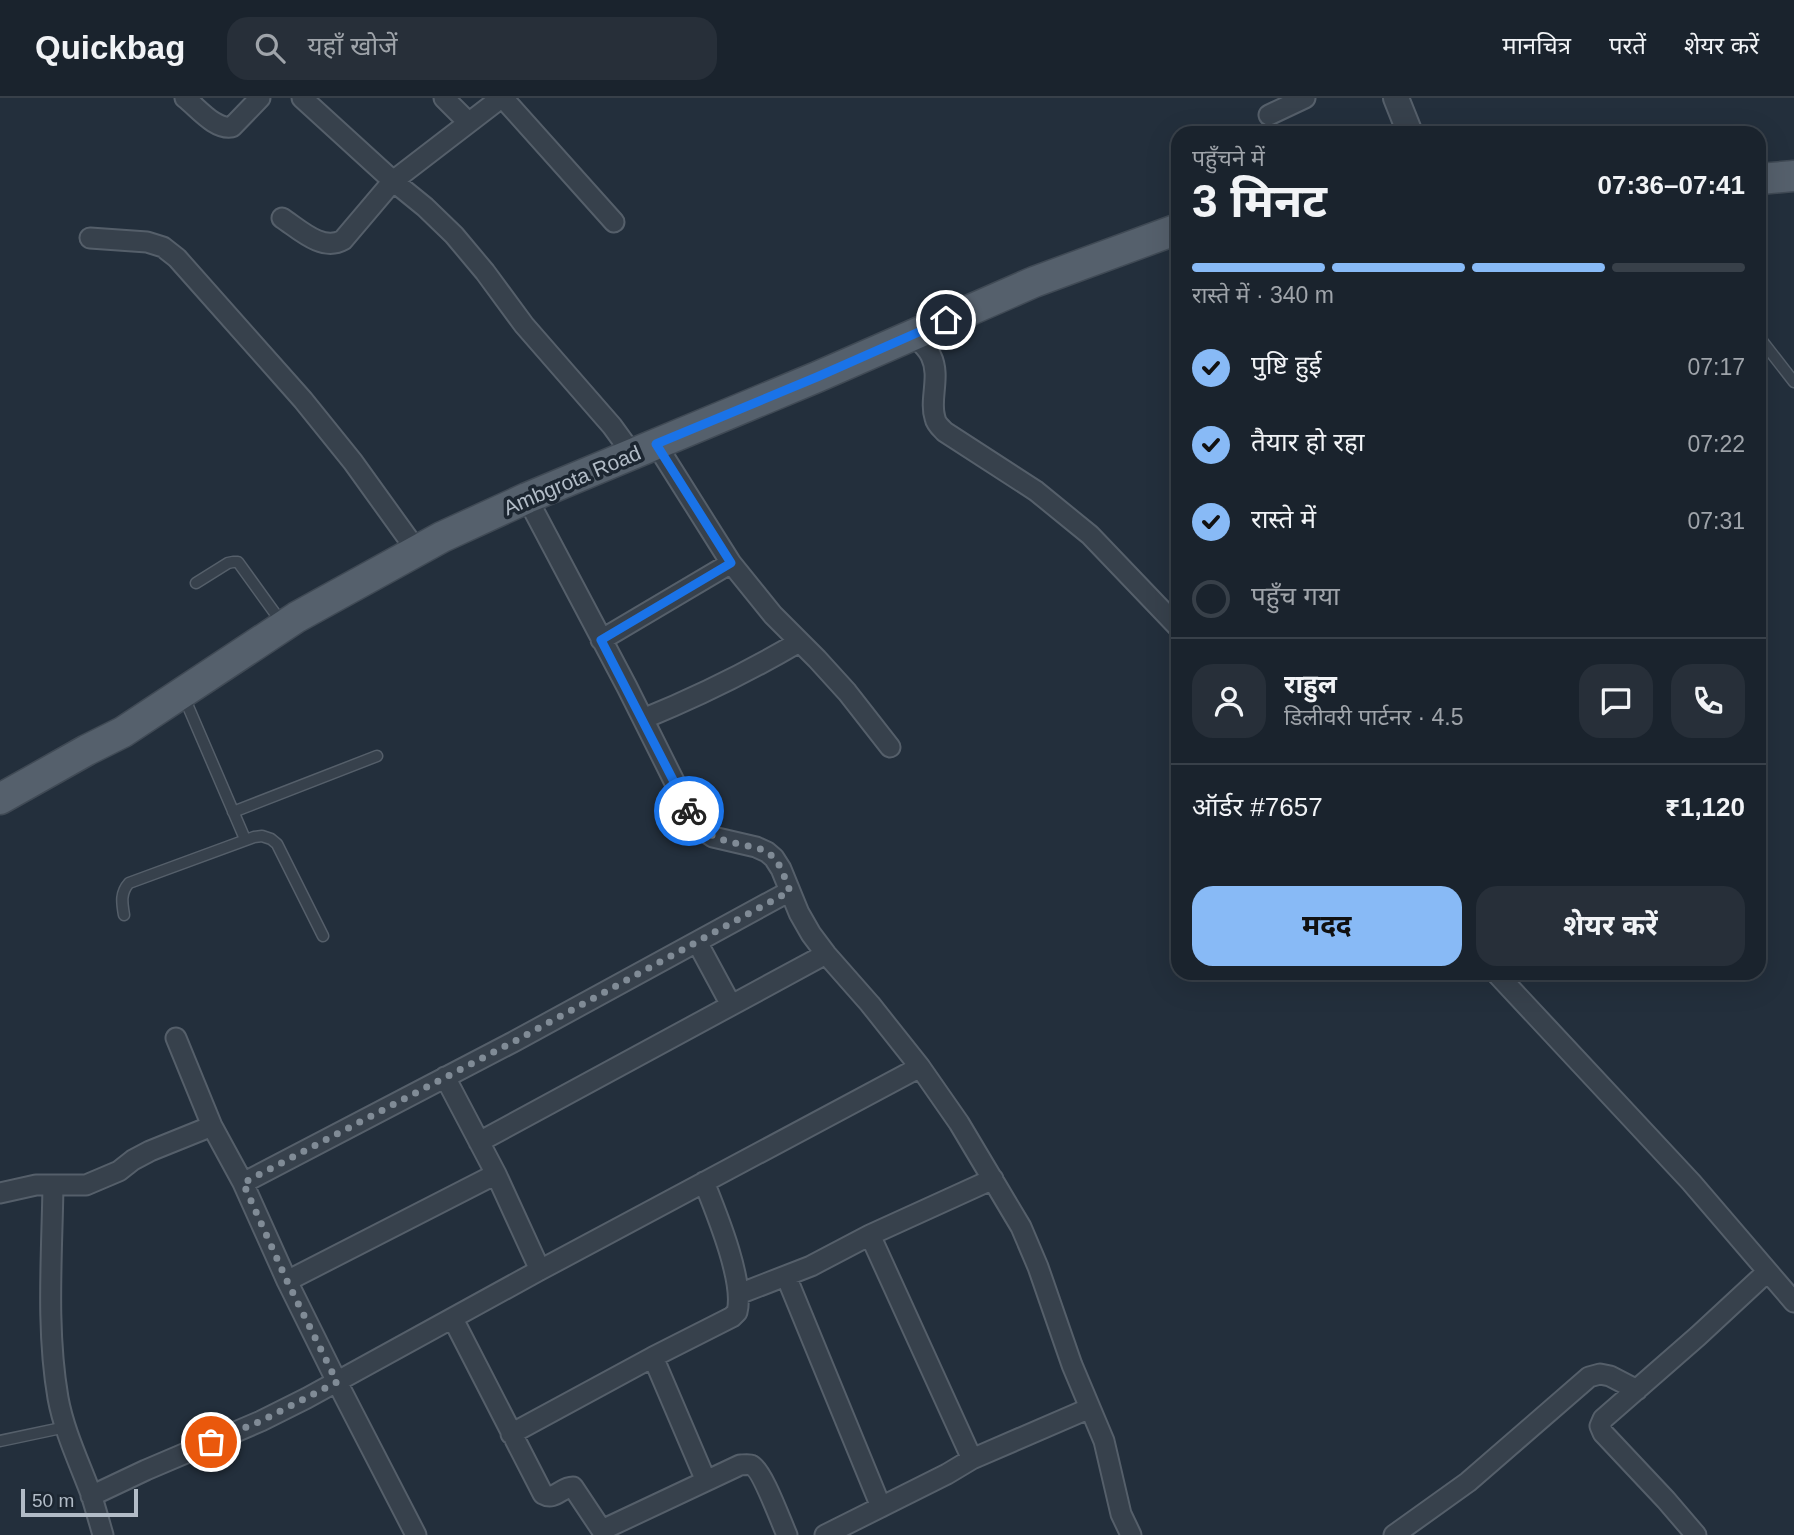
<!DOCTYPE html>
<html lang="hi">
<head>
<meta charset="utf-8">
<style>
  body { margin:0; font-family:Arial,"Noto Sans Devanagari",sans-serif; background:#272f39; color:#f1f3f6; height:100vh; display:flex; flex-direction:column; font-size:26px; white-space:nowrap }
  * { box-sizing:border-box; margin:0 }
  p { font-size:23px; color:#9fa4aa }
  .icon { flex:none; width:38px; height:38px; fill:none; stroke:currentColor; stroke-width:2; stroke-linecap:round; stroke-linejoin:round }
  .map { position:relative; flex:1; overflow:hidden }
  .details { position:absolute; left:1171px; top:28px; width:595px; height:854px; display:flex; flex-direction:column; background:#1a232d; border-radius:21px; box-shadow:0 7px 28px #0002,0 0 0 2px #384049 }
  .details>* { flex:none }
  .scale { position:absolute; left:21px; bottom:18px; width:117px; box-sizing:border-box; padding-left:7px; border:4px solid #b2bcc7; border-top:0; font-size:19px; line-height:24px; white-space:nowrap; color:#b2bcc7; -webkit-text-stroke:5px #1c2631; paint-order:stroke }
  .pin { position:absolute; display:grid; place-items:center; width:60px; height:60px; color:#fff; margin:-30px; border:4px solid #fff; border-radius:50%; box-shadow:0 2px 7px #0007 }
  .courier { position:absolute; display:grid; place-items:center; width:70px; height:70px; margin:-35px; border:5px solid #1a73e8; border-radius:50%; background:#fff; color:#222; box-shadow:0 2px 9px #0007 }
  .overview em { font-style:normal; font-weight:700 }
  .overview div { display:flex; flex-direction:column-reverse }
  .overview { display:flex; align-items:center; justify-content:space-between; height:119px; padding:0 21px }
  h1 { font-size:46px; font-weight:700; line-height:52px }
  .bar { display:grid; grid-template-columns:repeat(4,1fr); gap:10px 7px; align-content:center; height:84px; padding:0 21px }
  .bar i { height:9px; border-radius:5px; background:#384049 }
  .bar .selected { background:#88baf6 }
  .bar p { grid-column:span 4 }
  .line { display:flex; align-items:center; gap:18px; padding:0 21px; border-top:2px solid #384049 }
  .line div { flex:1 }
  .round { display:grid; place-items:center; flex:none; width:74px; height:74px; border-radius:21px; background:#272f39 }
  ol { padding:0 21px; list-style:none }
  li { display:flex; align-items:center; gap:21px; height:77px }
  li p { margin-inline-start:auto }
  li .icon { padding:7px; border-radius:50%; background:#88baf6; color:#111; stroke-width:4 }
  li:last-child { color:#9fa4aa }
  li i { width:38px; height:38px; border:4px solid #384049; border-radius:50% }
  .action { display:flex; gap:14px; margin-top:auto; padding:14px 21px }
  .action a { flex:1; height:80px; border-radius:21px; background:#88baf6; color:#111; font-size:28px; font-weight:700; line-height:80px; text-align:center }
  .action a+a { background:#272f39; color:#f1f3f6 }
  header { display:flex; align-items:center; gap:42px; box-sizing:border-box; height:98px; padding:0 35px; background:#1a232d; border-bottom:2px solid #384049 }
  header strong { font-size:33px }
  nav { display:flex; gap:38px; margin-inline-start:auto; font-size:24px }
  .search { width:490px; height:63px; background:#272f39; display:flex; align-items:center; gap:18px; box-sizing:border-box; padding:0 24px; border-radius:21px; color:#9fa4aa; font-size:26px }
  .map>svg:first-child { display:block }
</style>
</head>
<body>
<header>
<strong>Quickbag</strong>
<div class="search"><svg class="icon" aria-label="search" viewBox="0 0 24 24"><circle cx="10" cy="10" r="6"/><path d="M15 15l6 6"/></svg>यहाँ खोजें</div>
<nav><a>मानचित्र</a><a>परतें</a><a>शेयर करें</a></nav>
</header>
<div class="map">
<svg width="1794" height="1437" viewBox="0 0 1794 1437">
  <rect width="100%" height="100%" fill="#232f3c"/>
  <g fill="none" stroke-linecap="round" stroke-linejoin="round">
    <g stroke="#555f6a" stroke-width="13">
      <path id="service" d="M1759,239l35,45
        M196,485l32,-20 5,-1h5l44,61
        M184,599l61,142
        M233,714l144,-56
        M124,817c-2,-12 -4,-22 5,-32l125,-46 8,-1 9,3 6,5 46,92
        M0,1343l66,-14"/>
    </g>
    <g stroke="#555f6a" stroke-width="23">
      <path id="minor" d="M185,0c13,10 30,32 47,29l28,-29
        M302,0l91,83 32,26 29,28 31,37 39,53 88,101 21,29
        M444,0l24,24
        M503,0l111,124
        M1269,17l36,-17
        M282,120c17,11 40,34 61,22l50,-59 108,-83
        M90,140l57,4 16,5 14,11 126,142 50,62 64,89
        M912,236c7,7 15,13 19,22 10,20 -2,44 4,62 1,6 6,10 10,14l91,59 54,44 88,92
        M656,346l75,119 42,52 44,44 30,33 43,55
        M527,400l100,189 63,126 10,15 13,9 43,10 11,5 7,6 7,11 18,44 12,21 15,20 44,50 50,63 39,56 62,104 17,40 34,98 32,76 17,73 10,21
        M601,542l130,-77
        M643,621c54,-22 105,-47 156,-77
        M697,844l34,63
        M1496,875l195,209 103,120
        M176,940l36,88 31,57 44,98 50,101 79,153
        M445,979l51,97 44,96
        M479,1044l347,-188
        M243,1085l272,-142 275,-150
        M53,1087c-1,70 -7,143 5,213 6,33 21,64 33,96 4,13 8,27 12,41
        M0,1095l36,-8h50l33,-14 14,-11 17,-9 62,-25
        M870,1137l102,224
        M786,1178l95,231
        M287,1183l209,-107
        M739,1196l72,-28 59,-31 123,-56
        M453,1221l90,175c12,7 18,-7 30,-7l32,48
        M653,1259l53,124
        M511,1336l142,-77 79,-40 5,-5c8,-30 -21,-100 -33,-130
        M91,1398l55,-26 115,-49 46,-23 233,-128 380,-203
        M602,1432l138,-65c2,0 9,-1 11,0 11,4 30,57 36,70
        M825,1437l122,-61 25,-15 118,-51
        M1394,1437l74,-53 121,-105 11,-3 10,2 27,14
        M1696,1437l-30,-35 -63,-67 -3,-7 3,-7 95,-83 69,-64"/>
    </g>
    <g stroke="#555f6a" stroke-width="28">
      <path id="tertiary" d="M1396,0l14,35"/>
    </g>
    <g stroke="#404a55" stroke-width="33">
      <path id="primary" d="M1759,81l35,-3
        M0,701l87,-49 36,-18 174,-115 145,-80 85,-39 290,-121 217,-95 144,-53"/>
    </g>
    <use href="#service" stroke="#37414c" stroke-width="10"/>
    <use href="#minor" stroke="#37414c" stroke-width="19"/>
    <use href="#tertiary" stroke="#37414c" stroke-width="24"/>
    <use href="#primary" stroke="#55606c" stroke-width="30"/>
  </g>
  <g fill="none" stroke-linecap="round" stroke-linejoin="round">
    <path stroke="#808b96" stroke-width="7" stroke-dasharray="0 12.6" d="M211,1344l50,-21 76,-39 -50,-101 -44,-98 272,-142 275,-150c-5,-11 -8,-25 -17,-34 -7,-7 -16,-10 -25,-11 -28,-6 -44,-9 -59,-35"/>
    <path stroke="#1a73e8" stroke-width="9" d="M689,713l-88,-171 130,-77 -75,-119 161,-67 129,-57"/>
  </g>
  <g text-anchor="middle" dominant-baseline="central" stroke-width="7" stroke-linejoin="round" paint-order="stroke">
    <g font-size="21" fill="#b2bcc7" stroke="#1c2631">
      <text transform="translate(572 382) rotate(-23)">Ambgrota Road</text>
    </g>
  </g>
</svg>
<div class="scale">50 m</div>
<div class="pin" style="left:211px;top:1344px;background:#ea580c"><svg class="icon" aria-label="bag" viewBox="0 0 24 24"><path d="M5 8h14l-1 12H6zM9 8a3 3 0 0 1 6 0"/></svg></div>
<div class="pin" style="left:946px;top:222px;background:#1f2937"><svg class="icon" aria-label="home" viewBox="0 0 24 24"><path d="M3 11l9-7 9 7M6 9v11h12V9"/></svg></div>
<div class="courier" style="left:689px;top:713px"><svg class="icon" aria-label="bike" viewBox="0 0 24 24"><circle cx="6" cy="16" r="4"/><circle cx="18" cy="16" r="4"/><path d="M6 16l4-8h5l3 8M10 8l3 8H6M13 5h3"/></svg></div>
<section class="details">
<div class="overview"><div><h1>3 मिनट</h1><p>पहुँचने में</p></div><em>07:36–07:41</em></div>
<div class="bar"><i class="selected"></i><i class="selected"></i><i class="selected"></i><i></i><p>रास्ते में · 340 m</p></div>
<ol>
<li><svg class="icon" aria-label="check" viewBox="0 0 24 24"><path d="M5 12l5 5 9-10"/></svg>पुष्टि हुई<p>07:17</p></li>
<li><svg class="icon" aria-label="check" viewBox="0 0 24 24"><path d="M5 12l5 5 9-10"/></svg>तैयार हो रहा<p>07:22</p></li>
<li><svg class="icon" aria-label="check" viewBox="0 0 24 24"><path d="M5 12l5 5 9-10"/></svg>रास्ते में<p>07:31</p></li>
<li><i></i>पहुँच गया</li>
</ol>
<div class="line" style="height:126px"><a class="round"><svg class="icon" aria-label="person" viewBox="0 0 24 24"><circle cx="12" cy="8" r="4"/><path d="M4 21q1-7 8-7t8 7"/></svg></a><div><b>राहुल</b><p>डिलीवरी पार्टनर · 4.5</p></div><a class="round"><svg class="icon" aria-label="chat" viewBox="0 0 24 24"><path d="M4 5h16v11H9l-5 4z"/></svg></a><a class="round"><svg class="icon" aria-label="phone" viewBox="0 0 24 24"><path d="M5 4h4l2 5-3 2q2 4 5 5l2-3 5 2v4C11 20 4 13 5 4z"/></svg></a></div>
<div class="line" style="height:91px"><div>ऑर्डर #7657</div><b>₹1,120</b></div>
<div class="action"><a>मदद</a><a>शेयर करें</a></div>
</section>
</div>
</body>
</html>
